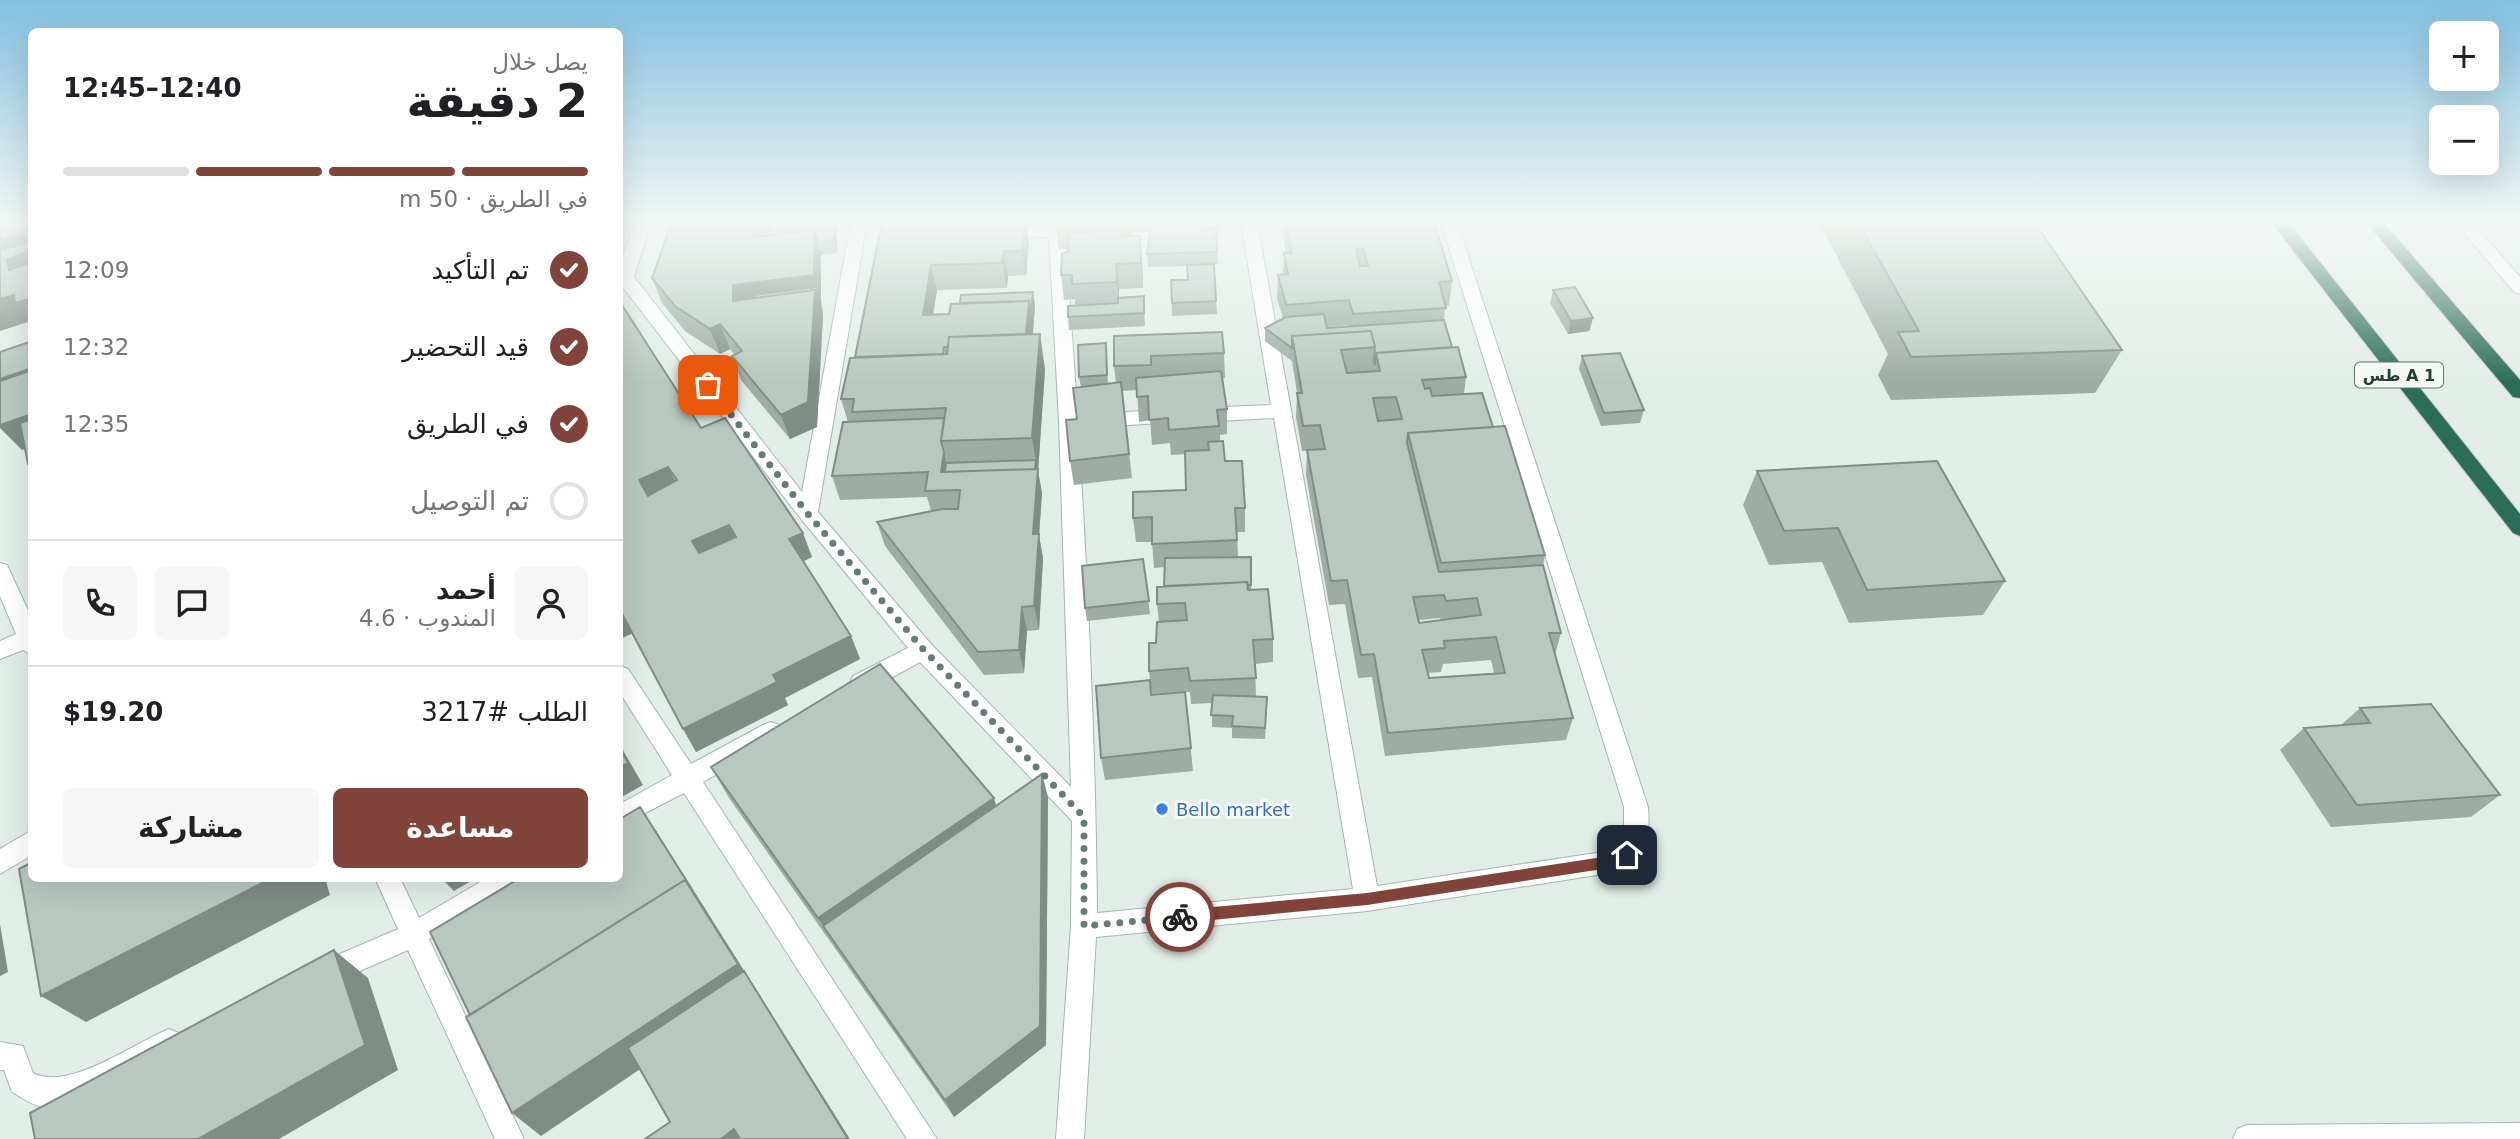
<!DOCTYPE html>
<html lang="ar">
<head>
<meta charset="utf-8">
<style>
  body { margin:0; font-family:"DejaVu Sans","Noto Naskh Arabic",sans-serif; background:#f6f6f6; color:#202124; direction:rtl; height:100vh; display:flex; flex-direction:column; font-size:26px; white-space:nowrap }
  * { box-sizing:border-box; margin:0 }
  p { font-size:23px; color:#757577 }
  .icon { flex:none; width:38px; height:38px; fill:none; stroke:currentColor; stroke-width:2; stroke-linecap:round; stroke-linejoin:round }
  .map { position:relative; flex:1; overflow:hidden; direction:ltr }
  .sheet { position:absolute; left:28px; top:28px; width:595px; height:854px; display:flex; flex-direction:column; background:#fff; border-radius:10px; box-shadow:0 7px 28px #0002; direction:rtl }
  .sheet>* { flex:none }
  .controls { position:absolute; left:2429px; top:21px; display:grid; gap:14px }
  .controls a { display:grid; place-items:center; width:70px; height:70px; border-radius:10px; background:#fff; box-shadow:0 7px 28px #0002; font-size:35px }
  .pin { position:absolute; display:grid; place-items:center; width:60px; height:60px; color:#fff; margin:-30px; border-radius:14px; box-shadow:0 4px 10px #0006 }
  .courier { position:absolute; display:grid; place-items:center; width:70px; height:70px; margin:-35px; border:5px solid #81443b; border-radius:50%; background:#fff; color:#222; box-shadow:0 2px 9px #0007 }
  .summary em { font-style:normal; font-weight:800 }
  .summary div { display:flex; flex-direction:column-reverse }
  .summary { display:flex; align-items:center; justify-content:space-between; height:119px; padding:0 35px }
  h1 { font-size:46px; font-weight:800; line-height:52px }
  .bar { display:grid; grid-template-columns:repeat(4,1fr); gap:10px 7px; align-content:center; height:84px; padding:0 35px }
  .bar i { height:9px; border-radius:5px; background:#e0e0e0 }
  .bar .current { background:#81443b }
  .bar p { grid-column:span 4 }
  .line { display:flex; align-items:center; gap:18px; padding:0 35px; border-top:2px solid #e0e0e0 }
  .line div { flex:1 }
  .round { display:grid; place-items:center; flex:none; width:74px; height:74px; border-radius:10px; background:#f6f6f6 }
  ol { padding:0 35px; list-style:none }
  li { display:flex; align-items:center; gap:21px; height:77px }
  li p { margin-inline-start:auto }
  li .icon { padding:7px; border-radius:50%; background:#81443b; color:#fff; stroke-width:4 }
  li:last-child { color:#757577 }
  li i { width:38px; height:38px; border:4px solid #e0e0e0; border-radius:50% }
  .button { display:flex; gap:14px; margin-top:auto; padding:14px 35px }
  .button a { flex:1; height:80px; border-radius:10px; background:#81443b; color:#fff; font-size:28px; font-weight:800; line-height:80px; text-align:center }
  .button a+a { background:#f6f6f6; color:#202124 }
  .map>svg:first-child { display:block }
</style>
</head>
<body>
<div class="map">
<svg width="2520" height="1139" viewBox="0 0 2520 1139">
  <rect width="100%" height="100%" fill="#e3ede7"/>
  <g fill="none" stroke-linecap="round" stroke-linejoin="round">
    <g stroke="#a5b5ae" stroke-width="2">
      <path id="minor" d="M635,222h16l-17,55 168,215 49,-270h16l-49,290 113,132 140,143 -12,-365 -10,-185 -50,1 -8,-5 8,-5 49,-1v-5h16c17,230 31,460 33,691l256,-24 -79,-471 -74,4 -10,-7 10,-7 71,-3 -30,-183h16l120,664 226,-34 21,-14v-31l-183,-585h16l191,585c3,43 -6,53 -45,67l-236,37 -271,26 -12,202h-28l15,-213 1,-105 -152,-159 -51,28 -8,2 -8,-2 -3,-7 3,-7 55,-28 -107,-129 -179,-233h-2v-20z
        M2455,222h17l48,55v17l-6,-2z
        M1168,410l7,2 3,5 -3,5 -76,5 -10,-7 10,-7z
        M0,563l7,2 25,54v36l-9,-5 -23,9v-18l16,-7 -16,-38z
        M620,666l8,3 63,95 72,-39 8,-3 8,3 4,7 -4,7 -76,43 234,357h-30l-223,-346 -64,33v-22l52,-29 -52,-82z
        M32,830v25l-32,19v-25z
        M375,878h25l19,40 68,-40h36l-3,8 -91,53 95,200h-29l-87,-189 -85,37 -9,-4 -4,-9 4,-9 84,-36z
        M169,1029l10,4 4,9 -4,9c-34,18 -99,61 -137,56 -10,-2 -21,-10 -30,-15l-8,-22h-4v-28l23,4 10,27c35,19 101,-30 136,-44z
        M2520,1123v16h-287l4,-10 10,-4z"/>
    </g>
    <g stroke="#c1c9c6" stroke-width="2">
      <path id="highway" d="M2271,222h17l232,292v22l-7,-3z
        M2366,222h17l137,158v18l-7,-1z"/>
    </g>
    <use href="#minor" fill="#fff" fill-rule="evenodd"/>
    <use href="#highway" fill="#2c6d59" fill-rule="evenodd"/>
  </g>
  <path fill="#9eaca5" fill-rule="evenodd" d="M672,222h165v31l-16,2v45l2,15 -6,112 -27,12 -49,-59 -9,-24 2,-2 -4,-5 -10,5 -35,-23 -23,-28 -10,-25z
    M882,222h144l3,19 -3,34 -18,1 -1,12 -70,2 -4,25 16,-1 86,-9 -2,29 12,35 -7,103 4,21 -3,43 4,22 -4,72 -12,1 -3,42 -40,2 -99,-129 -8,-24 54,-11 -4,-14 -87,3 -8,-24 16,-54 -7,-23 14,-42z
    M1055,222h151v1h-4l1,5h13l2,36 -4,1 3,49 -45,2 -1,-36h17l-1,-14 -39,1 -1,-13 3,-22 -17,1 -1,3 10,24 1,28 -24,1v9l25,-2 1,30 -76,4 -1,-13 7,-12v-6l-11,1 -3,-25 7,-26 -9,1z
    M1283,222h151l18,59 -3,24 -4,1 -1,14 8,27 14,30 -2,17 29,33 52,128 -2,10 18,68 -6,22 18,63 -7,22 -181,16 -13,-79 -14,1 -13,-74 -16,1 -23,-130 1,-24h-5l-6,-34 1,-24 -5,-32 -27,-20v-13l18,-10 -6,-19 1,-24 5,-1 1,-21h2l-3,-16zM1348,325v1l-21,2 -1,-1zM1440,618l1,2 -22,3v-3zM1491,660l3,13 -65,5 -2,-5 14,-1 2,-8z
    M1819,222h215l88,128 -27,43 -204,7 -13,-25 10,-21z
    M2509,222h11v8l-12,-7z
    M1553,290l40,28 -4,13 -21,3 -18,-31z
    M620,302l81,126 111,129 -9,4 48,75 9,23 -75,39 3,7 -92,47 -64,-119 -12,6z
    M1114,336l110,17 1,25h-3l5,31v25l-7,1v6l5,20 20,47v24h-8l1,26 13,-1v33l22,49v23l-18,2 1,33h11l-2,42 -33,-1v-10l-20,-1v-24l-21,1 -1,-12h-5l8,79 -88,9 -4,-22 49,-78 -1,-9 7,-28 3,-21 -2,-18 7,-18 1,-19 -11,1 -2,-26h-16l-3,-24 53,-28 -1,-36 -14,1 -1,-12 -18,2 -2,-25 -11,2 -2,-32 -15,1 10,87 -58,7 -4,-24 7,-42 4,-32 -2,-10 27,-34 2,41 8,-1 -2,-17zM1181,692l-29,3 -1,-1z
    M1582,356l62,54 -4,13 -39,3 -22,-57z
    M1757,471l248,110 -22,34 -134,8 -27,-61 -53,3 -26,-60z
    M1143,559l7,55 -63,7 -2,-13z
    M2360,708l140,87 -29,22 -140,10 -51,-77 24,-22 37,-3z
    M711,767l285,39 52,-9 -2,248 -92,72 -225,-319z"/>
  <path fill="#818c86" d="M32,222v61l-4,1 -28,-22v-36z
    M754,222h4l5,15h-11z
    M834,222h3v31l-3,-13z
    M1025,222h1l3,19 -3,34 -4,-24z
    M814,230l7,24v46l2,15 -6,112 -27,12 -9,-24 -48,-114v-16z
    M1140,236l2,24 1,28 -2,-25z
    M1004,251l4,25 -1,12 -5,-25z
    M1116,264l3,25v17l-2,-24z
    M931,265l6,25 -8,50 -6,-25z
    M1033,292l2,13 -5,64 -5,-25 4,-43z
    M14,295l18,3v24l-1,-1 -31,10v-32z
    M1593,318l-4,13 -21,3 3,-13z
    M720,324l10,25 -10,5 -10,-25z
    M1040,334l5,35 -7,103 -6,-34z
    M32,368v33l-32,-3v-19z
    M32,414v33l-10,3 -22,-22v-3z
    M944,452l5,24 -8,-4z
    M1036,460l6,33 -3,43 4,22 -4,72 -5,-24 -1,-72z
    M668,467l12,25 -29,13 -12,-25z
    M729,525l11,24 -36,16 -12,-24z
    M803,533l9,24 -14,7 -9,-25z
    M1022,607l5,24 -3,42 -5,-23z
    M620,610l13,23 -13,6z
    M851,636l9,23 -75,39 3,7 -92,47 -13,-23 90,-54z
    M620,745l23,40 -23,13z
    M1042,774l6,23 -2,248 -92,72 -9,-17z
    M994,798l9,30 -180,98 -5,-8z
    M640,807l15,22 195,310h-2l-92,-148 -215,145 -29,-23z
    M272,878h53l5,17 -244,127 -45,-26z
    M441,878h35l-22,13z
    M0,924l8,48 -8,4z
    M334,950l34,28 30,92 -119,69h-81z
    M734,1129l9,10h-22z"/>
  <path fill="#b8c8c0" stroke="#818c86" stroke-width="2" fill-rule="evenodd" d="M0,222h32v8l-32,10z
    M672,222h82l-2,15 62,-7v45l-81,10v16l82,-11 -7,112 -27,13 -49,-59 10,-5 -22,-27 -10,5 -35,-23 -23,-28z
    M772,222h62v18l-16,2 -4,-12 -57,6v-3l14,-2z
    M882,222h143l-3,29h-18l-2,12 -71,2 -8,50 26,-1 2,-10 78,-3 -3,33 -77,3 -1,10h-4l-1,7 -88,3z
    M1055,222h55v1l-55,2z
    M1285,222h149l18,59 -13,1 7,26 -93,6 -4,-14 -63,5 -8,-30 10,-1 -4,-21h8zM1363,248l5,18h-8l-4,-17z
    M1858,222h176l88,128 -211,7 -13,-25 21,-1z
    M1202,223l1,5h13l1,24 -70,2 4,-29z
    M1121,230v6h19l1,27 -25,1 1,18 -45,2v-9h-11l1,-22 6,-1 1,-19z
    M32,241v10l-25,8 2,11 23,-8v36l-17,5 -1,-8 -14,4v-49z
    M1214,264l2,37 -44,2 -1,-23h17l-1,-15z
    M817,287l2,15 -4,-12 -60,8v-3z
    M1575,287l18,31 -22,3 -18,-31z
    M1033,292l-2,21 -2,-12 -69,2 1,-8z
    M1144,296v17l-76,4v-11l50,-3v-5z
    M620,302l81,126 24,-10 78,115 -14,6 62,97 -78,39 4,7 -94,47 -63,-119zM668,467l9,13 -29,16 -9,-16zM729,525l7,12 -37,16 -7,-12z
    M1324,314l3,14 117,-8 8,27 -76,6 -1,12 -1,-5 1,-13 -4,-16 -79,5v12l-27,-20 21,-11z
    M1371,331l4,16 -34,3 6,23 33,-2 -4,-18 82,-6 8,30 -44,3 3,9 5,-1 2,8 50,-3 11,34 -85,6 -1,10 32,129 104,-7 18,68h-12l24,85 -185,15 -14,-79 -13,1 -14,-75 -16,1 -24,-131 18,-1 -5,-24 -17,1 -6,-33h5l-10,-57zM1396,397l6,22 -24,2 -5,-23zM1444,595l2,6 31,-3 4,17 -62,8 -6,-26zM1496,637l9,36 -76,5 -7,-28 23,-2 -1,-7z
    M1222,332l2,21 -73,3v9l-37,1v-30z
    M1040,334l-8,104 -91,3 5,-33 -94,4 2,-13h-13l9,-41 97,-4 2,-17z
    M32,341v27l-32,11v-27z
    M1106,343l1,32 -28,2 -1,-32z
    M1620,353l24,57 -40,3 -22,-57z
    M32,370v44l-32,11v-44z
    M1221,371l6,38 -10,1 2,16 -50,4 -1,-12 -19,2 -1,-24 -11,1 -1,-19z
    M1121,382l8,72 -59,7 -4,-41 11,-1 -4,-31z
    M944,418l-3,23 3,11 -3,20 97,-3 -5,65h6l-5,72 -12,1 -3,43 -41,2 -101,-130 65,-13h16l2,-19 -35,1 3,-19 -96,4 11,-54z
    M32,419v44l-4,1 -8,-41z
    M1505,426l40,129 -104,8 -33,-130z
    M1223,441l2,20h17l3,47h-10l2,32 -85,4v-27l-19,1v-26l53,-2 -1,-39 24,-1 -1,-8z
    M1036,460l-1,9 -90,3 1,-9z
    M1937,461l68,120 -138,9 -29,-62 -54,3 -27,-60z
    M1251,557v28h-3l-1,-3 -83,4 1,-28z
    M1143,559l6,42 -64,7 -3,-42z
    M1247,582l1,8 20,-1 5,50 -20,1 3,38 -66,3 -2,-13 -39,3v-28h7l1,-21 30,-2 -2,-17 -28,1v-17z
    M880,664l114,134 -176,120 -107,-151z
    M1150,680l1,15 34,-3 6,56 -90,10 -5,-72z
    M1213,695l54,2 -2,31 -33,-2 1,-10 -22,-1z
    M2431,704l69,91 -143,10 -53,-77 66,-5 -10,-15z
    M620,748l8,15 -8,4z
    M1042,774l-2,252 -95,74 -122,-174z
    M640,807l51,81 -6,-8 -215,135 -40,-83 90,-54h100v-59z
    M32,862v16h240l-231,118 -22,-127z
    M685,880l53,84 -226,149 -46,-96z
    M334,950l31,95 -167,94h-163l-5,-26z
    M744,971l104,168h-108l-6,-10 -13,10h-76l25,-17 -42,-74z"/>
  <linearGradient id="sky" x2="0" y2="1"><stop stop-color="#82bfe0"/><stop offset="0.58" stop-color="#f2f7f4"/><stop offset="1" stop-color="#f2f7f4" stop-opacity="0"/></linearGradient>
  <rect width="2520" height="382" fill="url(#sky)"/>
  <path fill="#81443b" d="M1627,849l7,6 -2,4 -29,10 -236,36 -187,18 -7,-6 7,-7 187,-17 236,-36z"/>
  <g fill="none" stroke-linecap="round" stroke-linejoin="round">
    <path stroke="#667c73" stroke-width="7" stroke-dasharray="0 12.6" d="M708,385l100,129 115,135 161,168v109l96,-9"/>
  </g>
  <circle fill="#3f7fe0" stroke="#f4f9f6" stroke-width="2.5" cx="1162" cy="809" r="7"/>
  <g text-anchor="middle" dominant-baseline="central" stroke-width="6" stroke-linejoin="round" paint-order="stroke">
    <rect fill="#f4f9f6" stroke="#61776e" stroke-width="2" x="2355" y="362.5" width="88" height="25" rx="5"/>
    <g font-size="16" font-weight="bold" fill="#223f34">
      <text x="2399" y="375">طس A 1</text>
    </g>
    <g font-size="18" fill="#366cbe" stroke="#f4f9f6" text-anchor="start">
      <text x="1176" y="809">Bello market</text>
    </g>
  </g>
</svg>
<div class="controls">
<a>+</a>
<a>−</a>
</div>
<div class="pin" style="left:708px;top:385px;background:#ea580c"><svg class="icon" aria-label="bag" viewBox="0 0 24 24"><path d="M5 8h14l-1 12H6zM9 8a3 3 0 0 1 6 0"/></svg></div>
<div class="pin" style="left:1627px;top:855px;background:#1f2937"><svg class="icon" aria-label="home" viewBox="0 0 24 24"><path d="M3 11l9-7 9 7M6 9v11h12V9"/></svg></div>
<div class="courier" style="left:1180px;top:917px"><svg class="icon" aria-label="bike" viewBox="0 0 24 24"><circle cx="6" cy="16" r="4"/><circle cx="18" cy="16" r="4"/><path d="M6 16l4-8h5l3 8M10 8l3 8H6M13 5h3"/></svg></div>
<section class="sheet">
<div class="summary"><div><h1>2 دقيقة</h1><p>يصل خلال</p></div><em>12:40–12:45</em></div>
<div class="bar"><i class="current"></i><i class="current"></i><i class="current"></i><i></i><p>في الطريق · 50 m</p></div>
<ol>
<li><svg class="icon" aria-label="check" viewBox="0 0 24 24"><path d="M5 12l5 5 9-10"/></svg>تم التأكيد<p>12:09</p></li>
<li><svg class="icon" aria-label="check" viewBox="0 0 24 24"><path d="M5 12l5 5 9-10"/></svg>قيد التحضير<p>12:32</p></li>
<li><svg class="icon" aria-label="check" viewBox="0 0 24 24"><path d="M5 12l5 5 9-10"/></svg>في الطريق<p>12:35</p></li>
<li><i></i>تم التوصيل</li>
</ol>
<div class="line" style="height:126px"><a class="round"><svg class="icon" aria-label="person" viewBox="0 0 24 24"><circle cx="12" cy="8" r="4"/><path d="M4 21q1-7 8-7t8 7"/></svg></a><div><b>أحمد</b><p>المندوب · 4.6</p></div><a class="round"><svg class="icon" aria-label="chat" viewBox="0 0 24 24"><path d="M4 5h16v11H9l-5 4z"/></svg></a><a class="round"><svg class="icon" aria-label="phone" viewBox="0 0 24 24"><path d="M5 4h4l2 5-3 2q2 4 5 5l2-3 5 2v4C11 20 4 13 5 4z"/></svg></a></div>
<div class="line" style="height:91px"><div>الطلب #3217</div><b>$19.20</b></div>
<div class="button"><a>مساعدة</a><a>مشاركة</a></div>
</section>
</div>
</body>
</html>
